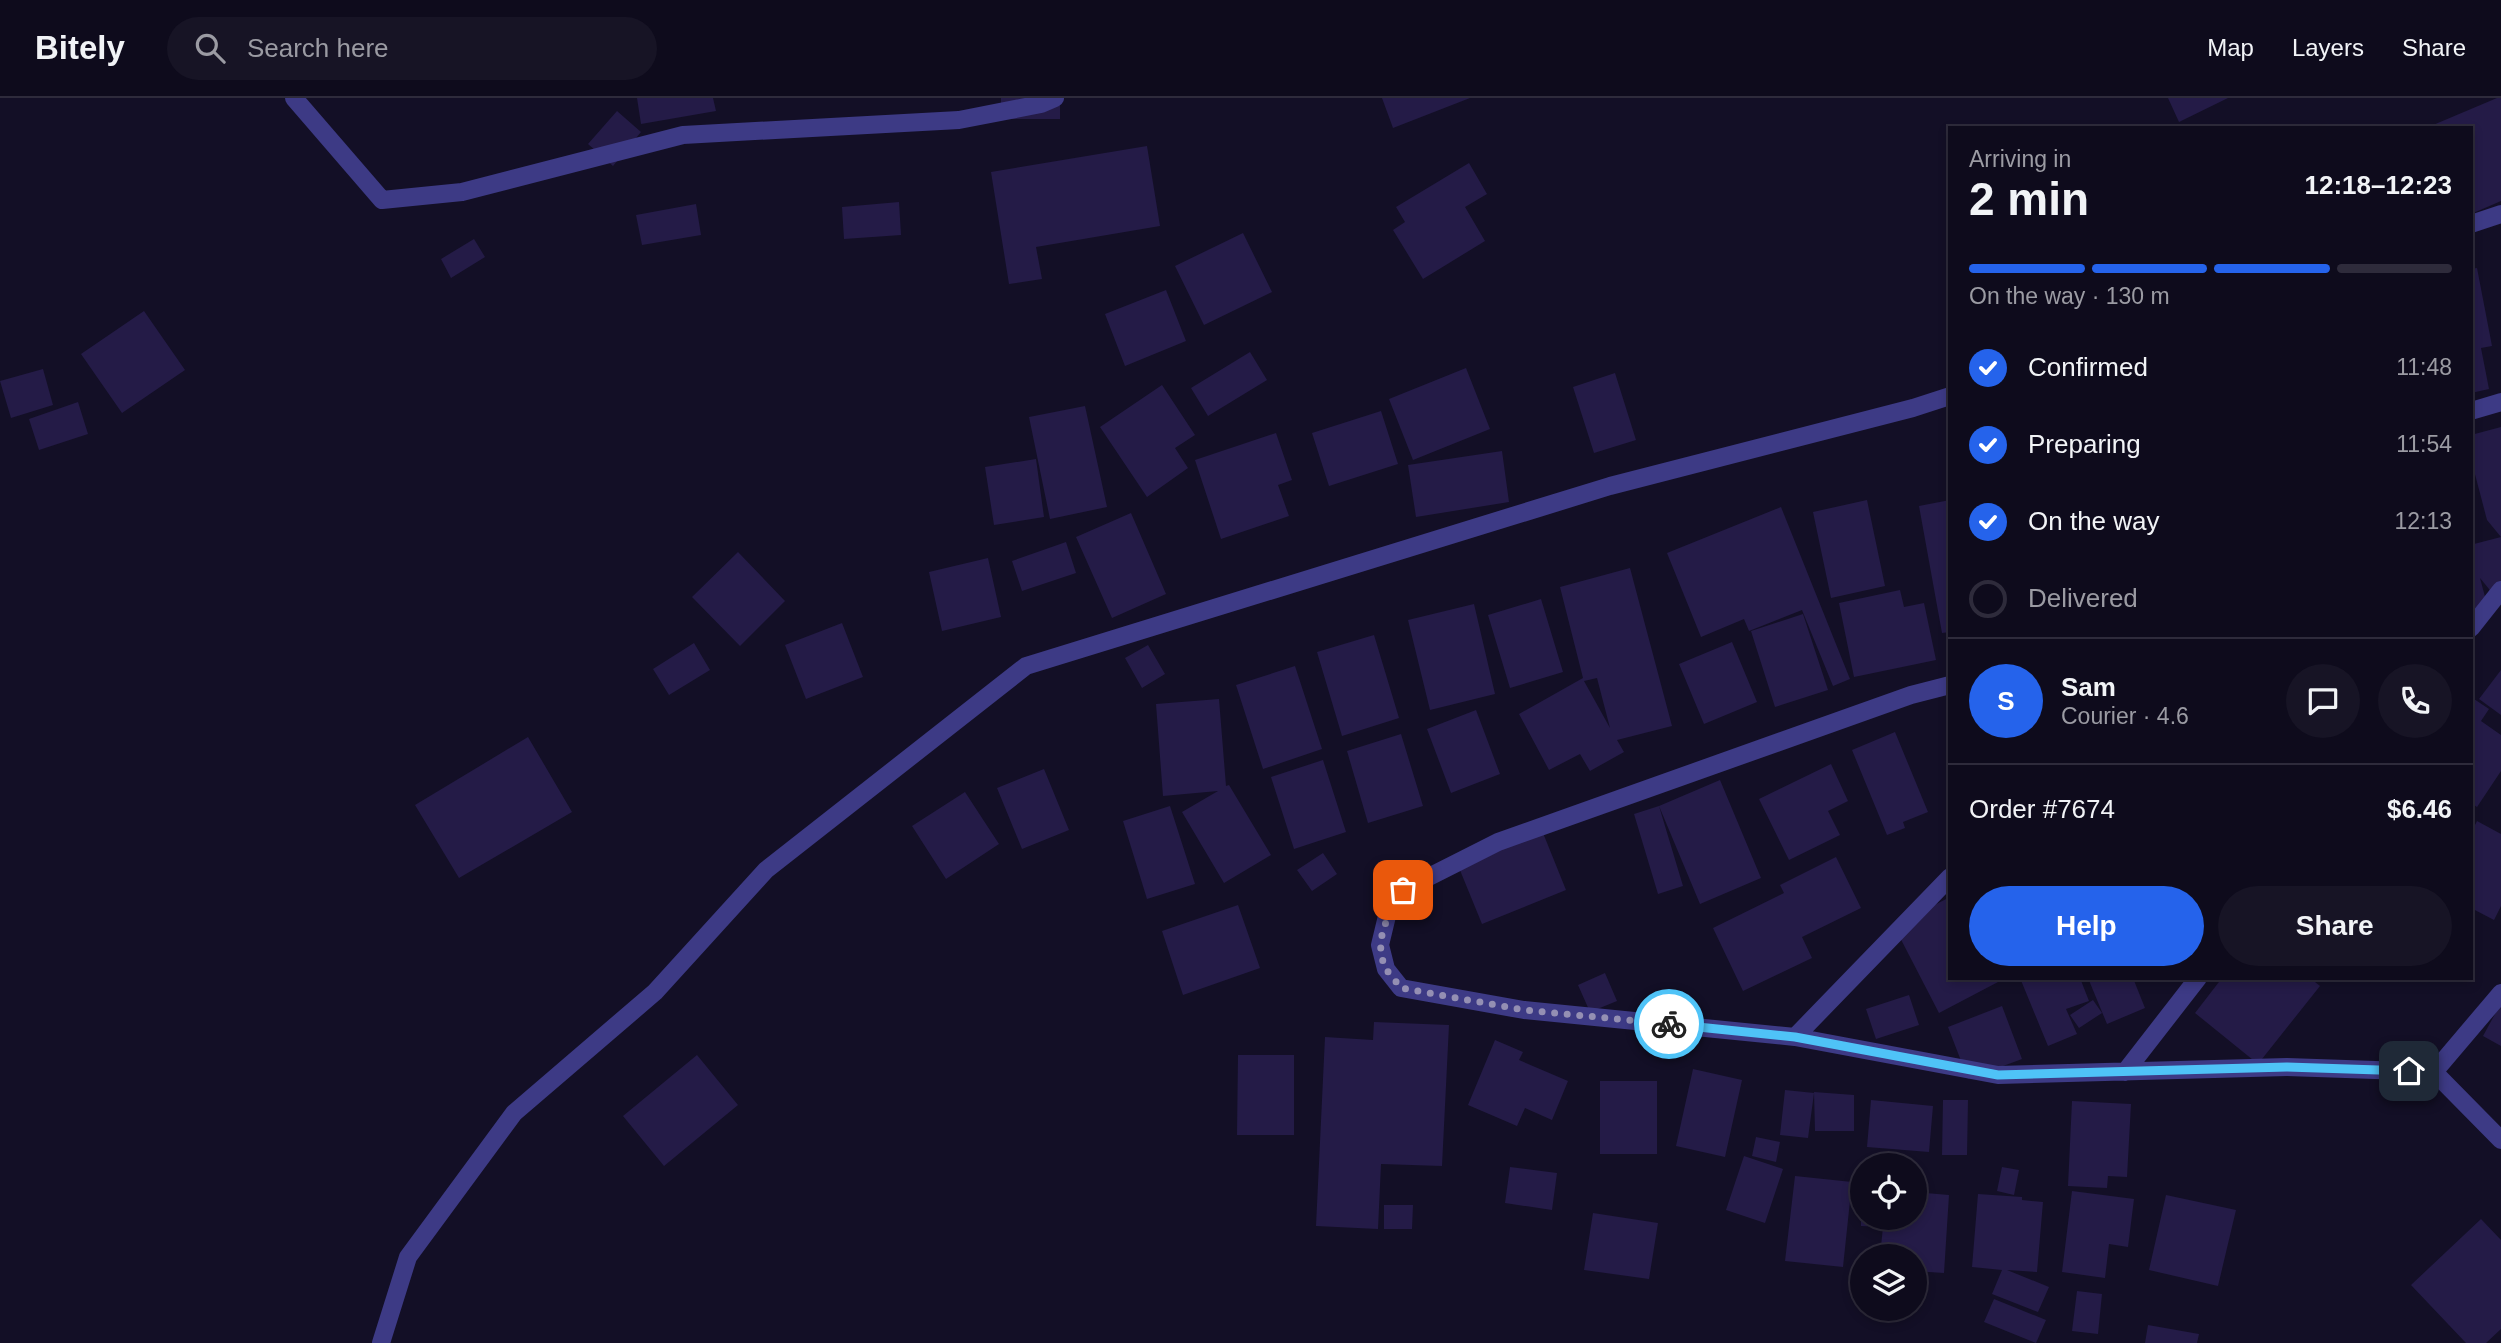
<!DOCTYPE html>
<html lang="en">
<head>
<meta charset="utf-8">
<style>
  body { margin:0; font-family:Arial,sans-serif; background:#171425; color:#f1f3f6; height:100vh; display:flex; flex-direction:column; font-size:26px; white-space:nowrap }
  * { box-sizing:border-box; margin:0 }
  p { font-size:23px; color:#9b9ba3 }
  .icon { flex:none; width:38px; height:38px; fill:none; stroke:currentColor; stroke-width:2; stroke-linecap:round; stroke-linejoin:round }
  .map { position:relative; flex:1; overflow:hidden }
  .side { position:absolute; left:1948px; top:28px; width:525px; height:854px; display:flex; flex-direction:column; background:#0e0b1c; border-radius:0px; box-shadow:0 4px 10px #0003,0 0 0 2px #2e2b3b }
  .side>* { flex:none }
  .fabs { position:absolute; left:1850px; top:1055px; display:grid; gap:14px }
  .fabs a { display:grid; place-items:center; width:77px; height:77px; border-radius:50%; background:#0e0b1c; box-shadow:0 4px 10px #0003,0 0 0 2px #2e2b3b; font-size:35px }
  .pin { position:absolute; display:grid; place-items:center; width:60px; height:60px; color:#fff; margin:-30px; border-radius:14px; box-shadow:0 4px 10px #0006 }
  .courier { position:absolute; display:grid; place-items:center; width:70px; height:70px; margin:-35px; border:5px solid #4fc3f7; border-radius:50%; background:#fff; color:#222; box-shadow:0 2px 9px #0007 }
  .overview em { font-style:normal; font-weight:700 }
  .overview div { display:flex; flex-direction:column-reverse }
  .overview { display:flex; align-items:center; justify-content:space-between; height:119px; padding:0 21px }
  h1 { font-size:46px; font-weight:700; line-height:52px }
  .bar { display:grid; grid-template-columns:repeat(4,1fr); gap:10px 7px; align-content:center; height:84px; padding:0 21px }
  .bar i { height:9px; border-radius:5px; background:#2e2b3b }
  .bar .selected { background:#2563eb }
  .bar p { grid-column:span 4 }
  .line { display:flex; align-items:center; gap:18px; padding:0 21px; border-top:2px solid #2e2b3b }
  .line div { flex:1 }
  .round { display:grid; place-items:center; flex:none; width:74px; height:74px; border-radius:37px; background:#171425 }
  ol { padding:0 21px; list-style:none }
  li { display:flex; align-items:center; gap:21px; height:77px }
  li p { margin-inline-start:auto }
  li .icon { padding:7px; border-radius:50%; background:#2563eb; color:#fff; stroke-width:4 }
  li:last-child { color:#9b9ba3 }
  li i { width:38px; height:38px; border:4px solid #2e2b3b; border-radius:50% }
  .primary-button { display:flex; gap:14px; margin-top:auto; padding:14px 21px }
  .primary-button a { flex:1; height:80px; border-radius:42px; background:#2563eb; color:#fff; font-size:28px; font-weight:700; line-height:80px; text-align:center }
  .primary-button a+a { background:#171425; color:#f1f3f6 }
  header { display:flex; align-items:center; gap:42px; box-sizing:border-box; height:98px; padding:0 35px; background:#0e0b1c; border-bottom:2px solid #2e2b3b }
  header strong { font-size:33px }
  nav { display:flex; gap:38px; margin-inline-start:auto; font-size:24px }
  .search { width:490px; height:63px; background:#171425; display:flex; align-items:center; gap:18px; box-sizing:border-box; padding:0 24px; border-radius:38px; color:#9b9ba3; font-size:26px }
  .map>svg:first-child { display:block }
</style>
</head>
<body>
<header>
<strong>Bitely</strong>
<div class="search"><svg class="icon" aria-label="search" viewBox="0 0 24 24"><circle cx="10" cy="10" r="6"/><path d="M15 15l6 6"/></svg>Search here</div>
<nav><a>Map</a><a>Layers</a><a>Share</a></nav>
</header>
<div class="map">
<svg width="2501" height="1245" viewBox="0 0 2501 1245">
  <rect width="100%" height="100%" fill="#130f26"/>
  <path fill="#241b47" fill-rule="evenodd" d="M637,0h76l3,13 -75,13z
    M1001,0h59v21h-59z
    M1382,0h88l-77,30z
    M2168,0h60l-49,24z
    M2497,0h4v103l-30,13v-86h-45z
    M617,13l24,21 -28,34 -25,-22z
    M1147,48l13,80 -124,21 6,32 -33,5 -18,-112z
    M1469,65l18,31 -22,13 20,34 -62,38 -30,-49 12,-8 -9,-15z
    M899,104l2,33 -57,4 -2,-32z
    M696,106l5,31 -59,10 -6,-30z
    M1243,135l29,59 -68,33 -29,-59z
    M474,141l11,18 -34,21 -10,-19z
    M2477,170l15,78 -11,2 8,41 -18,4v-124z
    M1166,192l20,51 -61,25 -20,-52z
    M144,213l41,59 -63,43 -41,-59z
    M1250,254l17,28 -59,36 -17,-28z
    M1466,270l24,61 -77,31 -24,-61z
    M43,271l10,36 -42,13 -11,-37z
    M1615,275l21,67 -42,13 -21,-66z
    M1162,287l33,50 -20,13 13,20 -41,29 -47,-70z
    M78,304l10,32 -49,16 -10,-31z
    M1085,308l22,101 -57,12 -21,-102z
    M1381,313l17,53 -69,22 -17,-53z
    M2501,329v172l-3,1 -18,-22 8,30 -17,11v-82l3,7 27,-7 -14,-17 -16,-61v-24z
    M1276,335l16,47 -14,5 11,31 -68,23 -26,-79z
    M1502,353l7,51 -93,15 -8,-52z
    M1036,361l8,58 -50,8 -9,-58z
    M1867,402l18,86 -54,12 -18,-86z
    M1950,402v132l-8,1 -23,-127z
    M1781,409l69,172 -17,7 -31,-76 -53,21 -5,-12 -43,18 -34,-84z
    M1131,415l35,81 -54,24 -36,-81z
    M1066,444l10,31 -54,18 -10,-30z
    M738,454l47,49 -45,45 -48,-49z
    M988,460l13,59 -59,14 -13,-59z
    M1630,470l42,158 -55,14 7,12 -34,19 -10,-17 -31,16 -30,-56 64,-36 -23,-91zM1597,580l13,50 -26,-47z
    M1900,492l4,17 20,-4 12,57 -82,17 -15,-74z
    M1541,501l22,73 -53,16 -22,-73z
    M1474,506l21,90 -65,16 -22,-90z
    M1803,516l25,76 -53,17 -24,-76z
    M842,525l21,54 -57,22 -21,-54z
    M1374,537l25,83 -57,18 -25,-84z
    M1732,544l25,60 -53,22 -25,-60z
    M694,545l16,27 -41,25 -16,-26z
    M1148,547l17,29 -23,14 -17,-30z
    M1295,568l27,83 -59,20 -27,-84z
    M2501,572v45l-22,-16z
    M2471,599l18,12 -8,12 20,14v36l-24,36 -6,-4z
    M1219,601l7,87 3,-1 42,70 -47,28 -42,-71 36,-21 -55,5 -7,-92z
    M1476,612l24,64 -49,19 -24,-64z
    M1895,634l33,80 -25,10 2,6 -18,7 -35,-85z
    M1401,636l22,72 -55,17 -21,-72z
    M528,639l44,75 -113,66 -44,-73z
    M1323,662l23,72 -52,17 -23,-72z
    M1831,666l17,37 -20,10 12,24 -51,25 -30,-61z
    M1044,671l25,61 -47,19 -25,-61z
    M1720,682l41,98 -61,26 -41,-98 24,80 -25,8 -24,-80 25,-8z
    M965,694l34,52 -53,35 -34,-53z
    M1170,708l25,78 -48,15 -24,-78z
    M2477,723l24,13v72l-7,14 -23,-12v-75z
    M1539,725l27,67 -84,34 -27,-66z
    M1323,755l14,21 -25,17 -15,-21z
    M1836,759l25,51 -59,29 10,21 -69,33 -30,-63 71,-35 -4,-8z
    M1950,799v81h46l2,4 -59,31 -45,-87z
    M1238,807l22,63 -77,27 -21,-64z
    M1605,875l12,28 -27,11 -12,-27z
    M2020,880h60l9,23 -23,8 11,25 -29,12z
    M2088,880h45l12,30 -38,16z
    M2222,880h88l10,8 -62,78 -63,-51z
    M1909,897l10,30 -43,14 -10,-30z
    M2093,902l9,13 -23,15 -9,-13z
    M2501,905v43l-18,-10z
    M2002,908l20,53 -54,20 -20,-52z
    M1374,924l75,3 -7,141 -61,-2 -3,65 -62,-3 9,-189 48,3z
    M1495,942l28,12 -4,8 49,21 -16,39 -27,-12 -8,18 -49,-21z
    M697,957l41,50 -74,61 -41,-50z
    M1238,957h56v80h-57z
    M1693,971l49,11 -17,77 -49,-11z
    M1600,983h57v73h-57z
    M1785,992l29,3 -6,45 -28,-3z
    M1814,994l40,3v36h-39z
    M1871,1002l62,6 -4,46 -62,-5z
    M1943,1002h25l-1,55h-25z
    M2072,1003l59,3 -4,73 -19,-1 -1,12 -39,-2z
    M1756,1039l24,5 -4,20 -24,-6z
    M1744,1058l39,13 -18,54 -39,-13z
    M1510,1069l47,6 -5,37 -47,-7z
    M2002,1069l17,3 -5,25 -17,-4z
    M1795,1078l57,6 -9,85 -58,-6z
    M2072,1093l62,8 -6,48 -19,-3 -4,34 -43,-6z
    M1914,1094l35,3 -5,78 -30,-2v-15h-34l3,-29 -22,-1v-8h53z
    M1978,1096l44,3v3l21,2 -6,70 -30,-2 42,17 -11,25 -46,-18 10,-24 -30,-3z
    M2166,1097l70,15 -18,76 -69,-16z
    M1384,1107h29l-1,24h-28z
    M1593,1115l65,10 -9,56 -65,-9z
    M2481,1121l20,21v89l-15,14h-20l-55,-58z
    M2077,1193l25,3 -4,40 -26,-3z
    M1994,1201l52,21 -10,23 -52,-21z
    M2148,1227l51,9 -2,9h-52z"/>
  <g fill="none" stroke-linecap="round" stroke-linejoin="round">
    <path stroke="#3d3a85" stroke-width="18" d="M294,0l88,102 80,-8 221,-57 276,-15 82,-16 14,-6
      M2471,126l30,-10
      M2471,313l30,-9
      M2471,530l30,-38
      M1950,587l-39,10 -413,147 -95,48 -16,26 -7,29 6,24 15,19 123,22 271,27 203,38 289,-8 147,5 67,68
      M1795,939l155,-160
      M2125,974l73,-94
      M2434,974l67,-79
      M381,1245l27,-86 106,-144 141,-121 111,-122 260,-204 584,-180 303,-78 37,-12"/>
  </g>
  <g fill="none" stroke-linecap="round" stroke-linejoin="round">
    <path stroke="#948fb3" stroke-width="7" stroke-dasharray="0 12.6" d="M1403,792c-14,23 -32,53 -16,80 3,6 10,12 14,18l123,22 145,14"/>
    <path stroke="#4fc3f7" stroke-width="9" d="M1669,926l126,13 203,38 289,-8 122,4"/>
  </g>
</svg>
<div class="fabs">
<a><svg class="icon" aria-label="locate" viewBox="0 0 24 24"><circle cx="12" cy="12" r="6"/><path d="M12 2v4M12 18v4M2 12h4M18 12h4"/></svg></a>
<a><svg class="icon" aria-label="layers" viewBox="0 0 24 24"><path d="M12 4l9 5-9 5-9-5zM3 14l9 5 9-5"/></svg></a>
</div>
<div class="pin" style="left:1403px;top:792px;background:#ea580c"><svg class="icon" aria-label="bag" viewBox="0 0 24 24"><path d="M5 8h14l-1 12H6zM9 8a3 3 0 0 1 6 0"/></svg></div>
<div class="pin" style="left:2409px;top:973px;background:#1f2937"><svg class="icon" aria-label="home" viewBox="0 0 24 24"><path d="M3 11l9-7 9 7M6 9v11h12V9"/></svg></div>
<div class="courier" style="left:1669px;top:926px"><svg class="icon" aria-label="bike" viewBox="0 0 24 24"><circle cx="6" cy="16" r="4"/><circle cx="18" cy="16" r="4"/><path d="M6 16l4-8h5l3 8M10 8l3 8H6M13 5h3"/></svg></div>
<section class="side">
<div class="overview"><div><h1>2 min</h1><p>Arriving in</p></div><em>12:18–12:23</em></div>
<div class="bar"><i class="selected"></i><i class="selected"></i><i class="selected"></i><i></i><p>On the way · 130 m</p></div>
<ol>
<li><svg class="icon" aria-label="check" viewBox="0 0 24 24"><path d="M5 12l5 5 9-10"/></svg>Confirmed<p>11:48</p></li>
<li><svg class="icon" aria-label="check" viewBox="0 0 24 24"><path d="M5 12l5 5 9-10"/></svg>Preparing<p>11:54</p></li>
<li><svg class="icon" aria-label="check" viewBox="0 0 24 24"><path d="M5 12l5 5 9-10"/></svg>On the way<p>12:13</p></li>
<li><i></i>Delivered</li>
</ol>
<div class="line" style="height:126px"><b class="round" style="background:#2563eb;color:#fff">S</b><div><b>Sam</b><p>Courier · 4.6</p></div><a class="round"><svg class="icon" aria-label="chat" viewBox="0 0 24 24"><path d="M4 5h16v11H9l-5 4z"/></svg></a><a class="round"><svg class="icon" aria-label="phone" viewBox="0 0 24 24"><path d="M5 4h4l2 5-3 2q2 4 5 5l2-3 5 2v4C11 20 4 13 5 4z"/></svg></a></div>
<div class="line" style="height:91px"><div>Order #7674</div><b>$6.46</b></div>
<div class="primary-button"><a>Help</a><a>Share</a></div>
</section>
</div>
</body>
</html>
